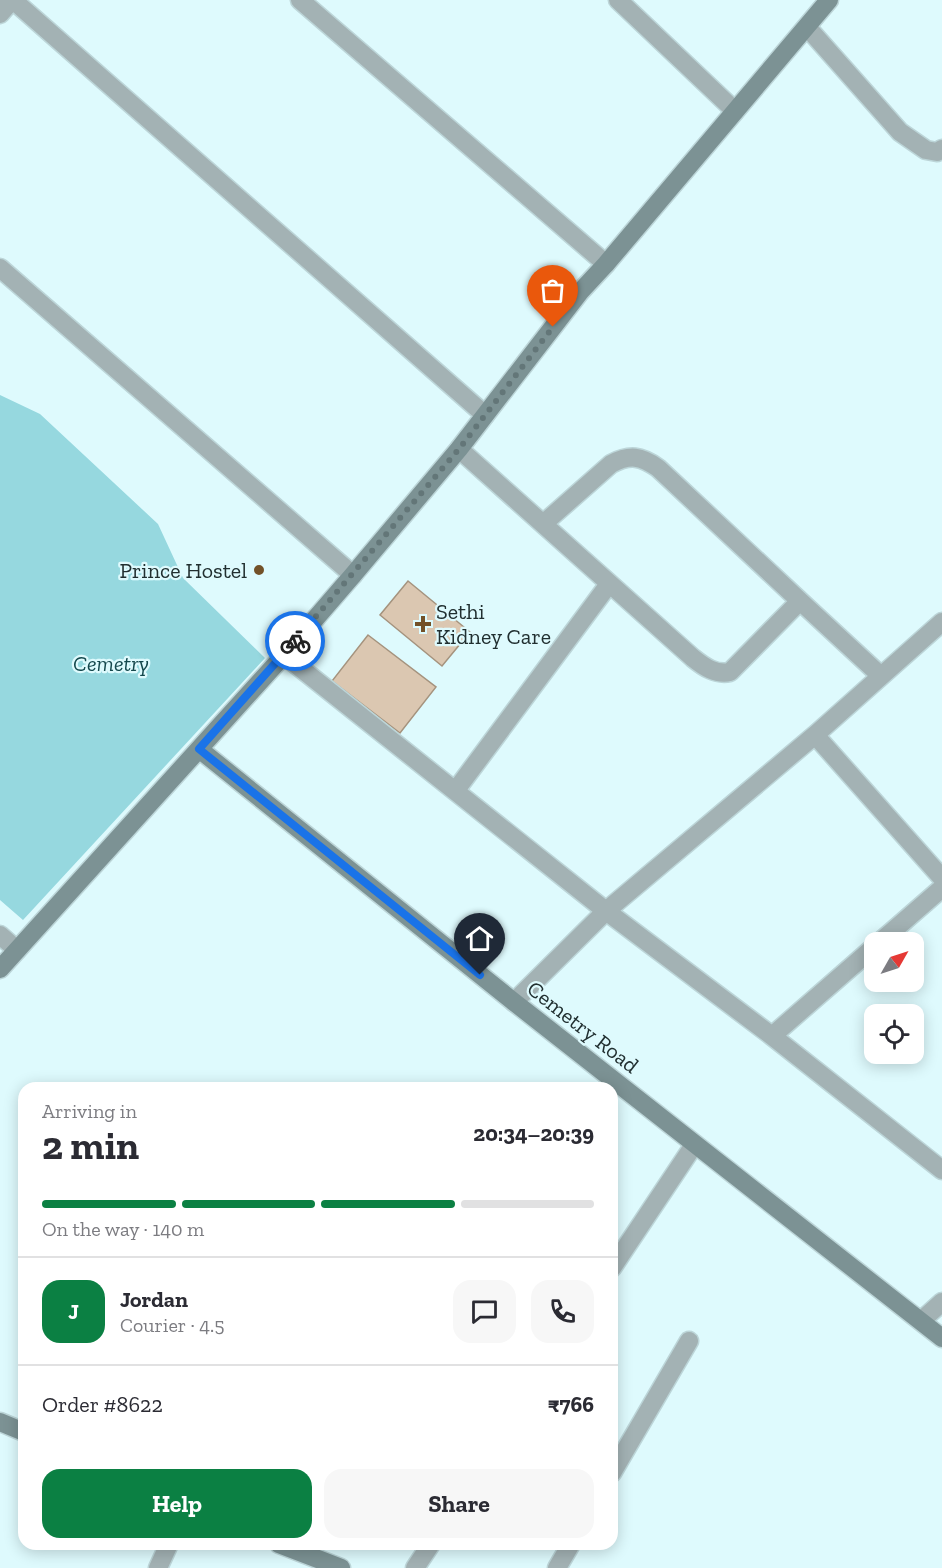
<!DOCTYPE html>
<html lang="en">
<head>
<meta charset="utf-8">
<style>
  body { margin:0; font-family:"Zilla Slab",serif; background:#f7f7f7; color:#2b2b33; height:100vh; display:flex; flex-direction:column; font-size:22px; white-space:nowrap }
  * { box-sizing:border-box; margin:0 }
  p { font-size:20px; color:#7c7c81 }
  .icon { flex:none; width:33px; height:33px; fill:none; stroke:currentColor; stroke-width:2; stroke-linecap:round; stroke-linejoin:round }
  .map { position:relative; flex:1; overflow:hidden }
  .details { position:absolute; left:18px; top:1082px; width:600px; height:468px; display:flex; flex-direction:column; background:#fff; border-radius:18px; box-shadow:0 3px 15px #0003 }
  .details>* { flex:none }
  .needle { width:39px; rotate:51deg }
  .fabs { position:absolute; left:864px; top:932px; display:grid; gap:12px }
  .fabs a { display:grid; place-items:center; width:60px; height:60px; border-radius:12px; background:#fff; box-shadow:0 3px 15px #0003; font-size:30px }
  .pin { position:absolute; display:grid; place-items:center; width:51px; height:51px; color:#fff; margin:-62px -26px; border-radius:50% 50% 50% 0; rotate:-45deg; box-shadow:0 0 6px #0007 }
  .pin .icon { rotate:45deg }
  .courier { position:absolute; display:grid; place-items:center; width:60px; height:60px; margin:-30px; border:4px solid #1a73e8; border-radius:50%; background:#fff; color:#222; box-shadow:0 2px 8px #0007 }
  .head em { font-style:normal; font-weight:700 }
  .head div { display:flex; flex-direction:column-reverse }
  .head { display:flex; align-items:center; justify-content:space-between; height:102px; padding:0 24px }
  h1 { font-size:39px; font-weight:700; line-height:45px }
  .bar { display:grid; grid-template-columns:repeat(4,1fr); gap:9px 6px; align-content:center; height:72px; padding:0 24px }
  .bar i { height:8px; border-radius:4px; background:#e1e1e2 }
  .bar .on { background:#0b8043 }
  .bar p { grid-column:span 4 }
  .line { display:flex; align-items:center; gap:15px; padding:0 24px; border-top:2px solid #e1e1e2 }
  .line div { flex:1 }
  .round { display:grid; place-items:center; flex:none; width:63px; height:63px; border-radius:18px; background:#f7f7f7 }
  .action { display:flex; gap:12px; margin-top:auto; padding:12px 24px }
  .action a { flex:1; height:69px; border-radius:18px; background:#0b8043; color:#fff; font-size:24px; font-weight:700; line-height:69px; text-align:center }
  .action a+a { background:#f7f7f7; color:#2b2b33 }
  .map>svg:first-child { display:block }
</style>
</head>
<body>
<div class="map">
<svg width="942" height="1568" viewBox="0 0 942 1568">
  <rect width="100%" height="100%" fill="#defafd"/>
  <path fill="#96d8df" d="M0,395l40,19 118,110 25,54 82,80 -242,262 -23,-20z"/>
  <path fill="#dbc7b1" stroke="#a5937e" stroke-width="1.5" d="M408,581l62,51 -28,34 -62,-51z
    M368,635l68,52 -36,46 -68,-52z"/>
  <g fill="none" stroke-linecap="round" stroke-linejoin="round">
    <g stroke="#bcd5d8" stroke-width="21">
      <path id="street" d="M13,0l472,415
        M300,0l306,264
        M618,0l117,111
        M0,14l12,-14
        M807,27l93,105 26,18 11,2 5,-3
        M0,268l353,307
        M459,449l234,209c11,9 23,17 37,14l70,-71 81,75
        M543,524l68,-60c19,-10 30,-8 47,4l142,133
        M284,655l322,256 166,125 170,134
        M815,735l127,143
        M456,790l153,-206
        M0,935l17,15
        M880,942l62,-54
        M514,1002l92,-91 209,-176 127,-113
        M772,1036l102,-89
        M612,1268l82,-123
        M921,1321l21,-19
        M612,1473l77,-132
        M158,1568l11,-24
        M415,1568l16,-24
        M557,1568l14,-24"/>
    </g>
    <g stroke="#bcd5d8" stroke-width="21">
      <path id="secondary" d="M199,749l315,253 428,336
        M0,969l284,-314 69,-80 106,-126 121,-157 26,-28 223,-264
        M0,1422l24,10
        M279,1544l62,24"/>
    </g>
    <use href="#street" stroke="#a3b2b4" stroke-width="18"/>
    <use href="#secondary" stroke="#7c9294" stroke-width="18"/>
  </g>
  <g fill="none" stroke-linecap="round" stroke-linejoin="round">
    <path stroke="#637678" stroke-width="6" stroke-dasharray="0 10.8" d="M295,641l164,-192 94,-122"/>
    <path stroke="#1a73e8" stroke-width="8" d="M295,641l-96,108 281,226"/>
  </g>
  <g fill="#725128" stroke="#defafd" stroke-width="2">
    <circle cx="259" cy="570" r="6"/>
    <path d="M420 615h6v6h6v6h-6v6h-6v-6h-6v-6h6z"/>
  </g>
  <g text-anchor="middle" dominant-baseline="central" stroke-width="4.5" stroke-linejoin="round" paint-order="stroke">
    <g font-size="22" fill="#212f30" stroke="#defafd" text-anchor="end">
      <text x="247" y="570">Prince Hostel</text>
      <text x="436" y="611" text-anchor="start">Sethi<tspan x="436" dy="25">Kidney Care</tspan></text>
    </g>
    <g font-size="22" font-style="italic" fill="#14484d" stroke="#defafd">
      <text x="111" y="663">Cemetry</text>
    </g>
    <g font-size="22" fill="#212f30" stroke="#defafd">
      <text transform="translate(583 1027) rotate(38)">Cemetry Road</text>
    </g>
  </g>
</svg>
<div class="fabs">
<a><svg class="needle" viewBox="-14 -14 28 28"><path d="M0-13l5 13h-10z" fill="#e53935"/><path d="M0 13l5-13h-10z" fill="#7c7c81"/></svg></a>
<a><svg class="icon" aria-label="locate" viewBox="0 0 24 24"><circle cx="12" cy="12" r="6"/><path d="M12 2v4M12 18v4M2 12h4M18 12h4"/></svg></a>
</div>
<div class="pin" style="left:553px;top:327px;background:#ea580c"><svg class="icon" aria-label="bag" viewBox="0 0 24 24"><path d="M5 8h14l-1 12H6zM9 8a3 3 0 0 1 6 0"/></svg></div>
<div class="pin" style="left:480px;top:975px;background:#1f2937"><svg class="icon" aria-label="home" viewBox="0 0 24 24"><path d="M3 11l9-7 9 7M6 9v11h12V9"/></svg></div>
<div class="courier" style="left:295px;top:641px"><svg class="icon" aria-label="bike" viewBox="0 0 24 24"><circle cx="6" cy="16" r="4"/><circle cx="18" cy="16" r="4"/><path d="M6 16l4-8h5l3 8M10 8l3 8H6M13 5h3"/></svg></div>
<section class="details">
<div class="head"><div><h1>2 min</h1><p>Arriving in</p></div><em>20:34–20:39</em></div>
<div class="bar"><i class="on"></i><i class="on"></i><i class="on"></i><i></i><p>On the way · 140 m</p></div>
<div class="line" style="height:108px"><b class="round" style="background:#0b8043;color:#fff">J</b><div><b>Jordan</b><p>Courier · 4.5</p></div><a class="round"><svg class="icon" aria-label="chat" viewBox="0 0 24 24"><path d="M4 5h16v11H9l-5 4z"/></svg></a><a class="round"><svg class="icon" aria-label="phone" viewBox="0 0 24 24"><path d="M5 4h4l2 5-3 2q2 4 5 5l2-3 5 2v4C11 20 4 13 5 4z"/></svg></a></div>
<div class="line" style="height:78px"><div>Order #8622</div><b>₹766</b></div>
<div class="action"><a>Help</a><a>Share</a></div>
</section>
</div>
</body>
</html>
